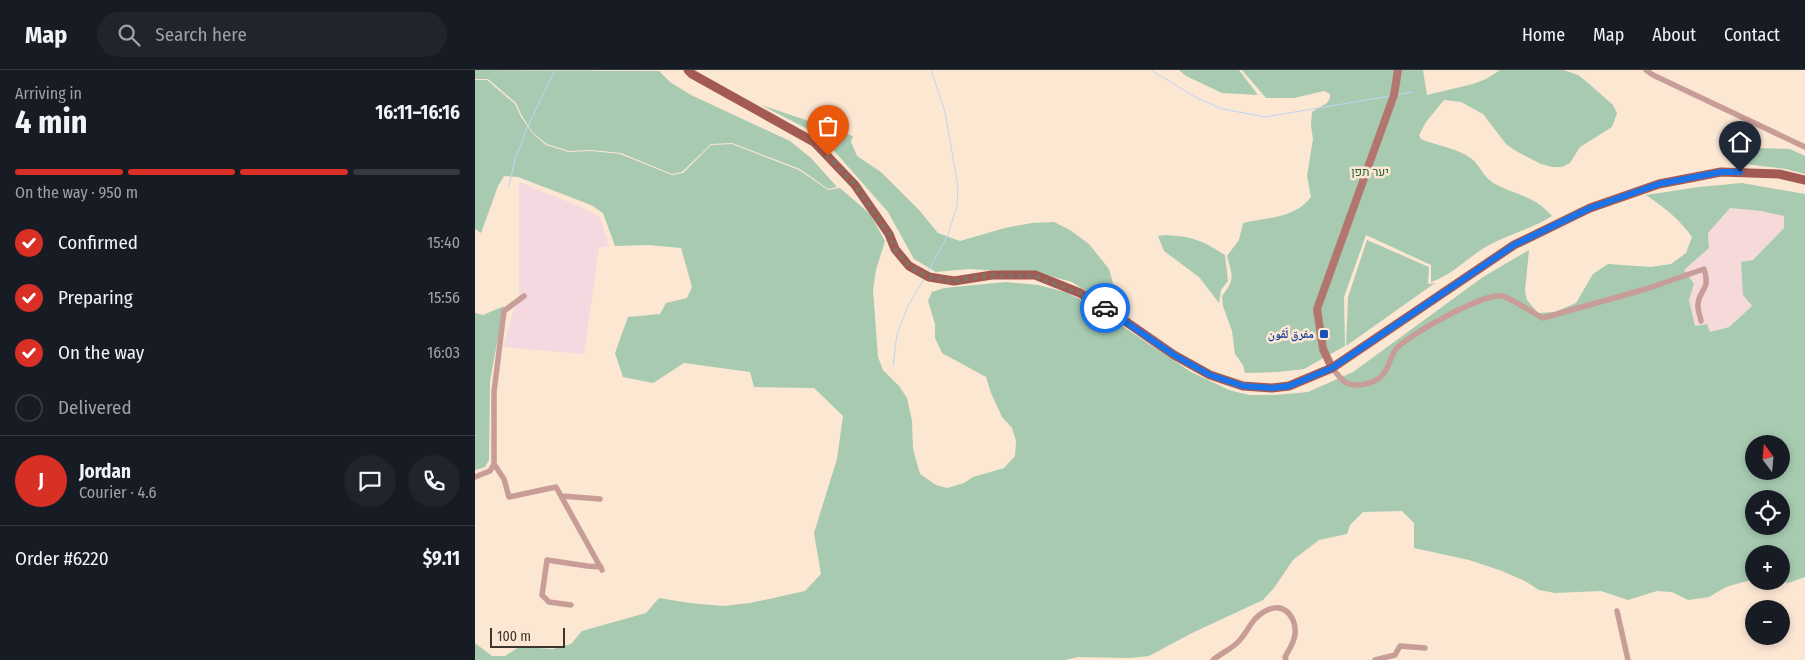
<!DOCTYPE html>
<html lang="en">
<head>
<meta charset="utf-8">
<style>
  body { margin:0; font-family:"Fira Sans Condensed","Noto Naskh Arabic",Heebo,sans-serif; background:#20242c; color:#f1f3f6; height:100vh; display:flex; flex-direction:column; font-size:19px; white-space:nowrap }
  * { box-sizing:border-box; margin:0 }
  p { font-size:16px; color:#9ea1a6 }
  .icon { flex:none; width:28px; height:28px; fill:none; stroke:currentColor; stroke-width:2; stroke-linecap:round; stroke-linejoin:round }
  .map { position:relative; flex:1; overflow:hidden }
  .details { display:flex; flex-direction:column; background:#171b24; width:475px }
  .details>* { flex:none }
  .needle { width:32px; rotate:344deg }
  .tools { position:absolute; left:1270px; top:365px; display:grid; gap:10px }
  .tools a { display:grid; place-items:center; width:45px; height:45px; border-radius:50%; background:#171b24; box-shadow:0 2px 8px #0003; font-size:25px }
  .scale { position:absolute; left:15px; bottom:12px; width:75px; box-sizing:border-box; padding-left:5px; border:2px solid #3c342d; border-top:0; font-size:14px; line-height:18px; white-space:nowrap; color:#3c342d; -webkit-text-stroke:4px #fce7d3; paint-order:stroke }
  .pin { position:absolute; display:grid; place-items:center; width:42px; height:42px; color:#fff; margin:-51px -21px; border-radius:50% 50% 50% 0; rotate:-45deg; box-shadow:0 0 5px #0007 }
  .pin .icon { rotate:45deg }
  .courier { position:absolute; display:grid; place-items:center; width:50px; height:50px; margin:-25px; border:4px solid #1a73e8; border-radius:50%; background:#fff; color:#222; box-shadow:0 1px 6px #0007 }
  .overview em { font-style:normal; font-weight:700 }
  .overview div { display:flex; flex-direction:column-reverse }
  .overview { display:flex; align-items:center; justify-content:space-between; height:85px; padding:0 15px }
  h1 { font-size:32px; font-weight:700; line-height:38px }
  .bar { display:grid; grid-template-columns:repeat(4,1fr); gap:8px 5px; align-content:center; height:60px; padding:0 15px }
  .bar i { height:6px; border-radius:4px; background:#363941 }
  .bar .selected { background:#d93025 }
  .bar p { grid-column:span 4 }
  .line { display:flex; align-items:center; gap:12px; padding:0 15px; border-top:1px solid #363941 }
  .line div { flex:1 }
  .round { display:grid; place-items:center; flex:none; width:52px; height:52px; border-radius:26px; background:#20242c }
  ol { padding:0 15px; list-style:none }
  li { display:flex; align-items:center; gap:15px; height:55px }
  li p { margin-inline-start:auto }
  li .icon { padding:5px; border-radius:50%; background:#d93025; color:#fff; stroke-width:4 }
  li:last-child { color:#9ea1a6 }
  li i { width:28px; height:28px; border:2px solid #363941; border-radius:50% }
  header { display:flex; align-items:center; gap:30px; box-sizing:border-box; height:70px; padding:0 25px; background:#171b24; border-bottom:1px solid #363941 }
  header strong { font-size:24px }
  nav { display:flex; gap:28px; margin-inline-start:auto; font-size:18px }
  .search { width:350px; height:45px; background:#20242c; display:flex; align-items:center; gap:12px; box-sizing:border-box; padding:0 18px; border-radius:28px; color:#9ea1a6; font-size:19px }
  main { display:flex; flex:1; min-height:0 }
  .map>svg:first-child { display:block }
</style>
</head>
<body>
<header>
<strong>Map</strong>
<div class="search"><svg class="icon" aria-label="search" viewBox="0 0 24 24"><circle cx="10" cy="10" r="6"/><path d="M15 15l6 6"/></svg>Search here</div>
<nav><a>Home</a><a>Map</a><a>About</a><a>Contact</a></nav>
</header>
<main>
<section class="details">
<div class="overview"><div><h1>4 min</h1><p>Arriving in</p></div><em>16:11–16:16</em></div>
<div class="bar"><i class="selected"></i><i class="selected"></i><i class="selected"></i><i></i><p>On the way · 950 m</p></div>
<ol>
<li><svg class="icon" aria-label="check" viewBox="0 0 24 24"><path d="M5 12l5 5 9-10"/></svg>Confirmed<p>15:40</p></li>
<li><svg class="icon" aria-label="check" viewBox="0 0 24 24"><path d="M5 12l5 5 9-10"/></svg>Preparing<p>15:56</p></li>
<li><svg class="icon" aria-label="check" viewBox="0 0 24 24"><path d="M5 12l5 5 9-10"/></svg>On the way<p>16:03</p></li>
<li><i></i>Delivered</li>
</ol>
<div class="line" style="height:90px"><b class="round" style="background:#d93025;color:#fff">J</b><div><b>Jordan</b><p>Courier · 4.6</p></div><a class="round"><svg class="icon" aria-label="chat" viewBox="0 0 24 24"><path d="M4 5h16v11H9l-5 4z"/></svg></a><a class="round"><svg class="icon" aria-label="phone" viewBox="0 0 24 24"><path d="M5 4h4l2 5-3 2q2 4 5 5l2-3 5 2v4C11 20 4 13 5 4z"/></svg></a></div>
<div class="line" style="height:65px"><div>Order #6220</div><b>$9.11</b></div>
</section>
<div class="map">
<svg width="1330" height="590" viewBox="0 0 1330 590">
  <rect width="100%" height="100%" fill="#fce7d3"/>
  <path fill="#f4dae0" d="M44,112l62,25 19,10 9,29 -10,2 -15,106 -81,-7 16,-54z"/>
  <path fill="#f5dad9" d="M1255,138l31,3 23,5 1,12 -32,32 -1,46 -24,21 -18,5 -15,-6 -6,-26 5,-16 -10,-14 25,-22 -1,-15z"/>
  <path fill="#a7cab1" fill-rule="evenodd" d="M0,0l184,1 11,11 21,13 99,46 21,17 26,29 -9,2 -28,-20 -68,-26 -21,1 -29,28 -10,2 -51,-21 -30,-3 -22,1 -22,-7 -14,-11 -11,-17 -6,-13 -28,-24h-13z
    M704,0h60l19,25 -36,-2 -36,-17z
    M767,0h181l4,25 46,-11 13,-5 14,-9h63l15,5 9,7 26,23 4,8 -5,14 -32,20 -10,16 -8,4h-10l-11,-3 -25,-13 -10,-7 -23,-30 -22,-12 -17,-2 -18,22 -7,13 2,4c16,7 37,9 51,20 8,7 11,17 20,23 23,14 41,12 60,34 -19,12 -42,18 -63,29 -20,11 -36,30 -58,37v-17l-65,-30 -22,62 1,49 -41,23 -26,3 -33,1 -2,-8 -8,-11 -3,-23 -9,-25 -1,-10c14,-17 10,-21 5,-40l12,-16 4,-17c23,-5 53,-5 68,-26l-4,-21 6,-37 -2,-13 1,-14 15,-9 3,-5v-4l-6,-3 -30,7h-28z
    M0,10h12l28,24 6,13 12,17 13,11 23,7 22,-1 29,3 52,21 11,-2 28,-28 21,-1 67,26 29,20 12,-2 30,26 15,27 -9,29 -3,20 5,67 5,13 16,16 8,12 5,23 1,28 7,25 16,11 11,3 17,-5 9,-6 31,-9 11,-12 1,-15 -4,-13 -10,-11 -11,-24 -5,-16 -44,-24 -7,-15v-14l-7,-23 4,-9 12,-4 62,-6 32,3 27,7 21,10 105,70 38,18 20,5h26l33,-3 45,-20 130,-95 46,-27 -4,41 2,9 11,13 17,-1 21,-9 17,-29 15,-10 43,3 20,-3 15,-11 6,-16c-14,-19 -27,-29 -46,-42l53,-8 43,-4 63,11v383l-17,6 -16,-2h9v-27h-27v25l-28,8 -17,10 -21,3 -16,-8 -15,-1 -29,9 -27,-9 -46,2 -16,-3 -14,-9 -23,-10 -33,-11 -55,-12v-25l-12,-12 -39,1 -13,13 -3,9 -28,6 -26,20 -19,28 -11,12 -71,33 -43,23 -20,2 -51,-1 -13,3h-590v-17l17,13h13l14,-9 34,2 18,-5 11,-13 64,-18 13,-15 31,5 33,3 27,-3 55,-12 16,-17 -7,-41 23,-74 6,-43 -29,-28 -60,-1 -4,-15 -66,-9 -31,20 -30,-6 -8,-24 13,-36 32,-3 6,-11 21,-5 5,-11 -11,-39 -33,-3 -33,1 -12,-33 -12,-8 -73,-28 -14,-1 -6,10 -17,47 -6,-4zM1255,138l31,3 23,5v12l-31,32 -12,2 2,33 9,11 -23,21 -19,5 -3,-8 -12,2 -6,-26 5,-16 -10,-14 25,-22 -1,-15zM1279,374h27v27h-27zM1279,429h27v27h-27z
    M286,35l92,31 -2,6 6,14 24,16 38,38 19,23 22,8 45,-13 27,-5 22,-1 16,8 19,14 20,25 6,22 -4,17 -39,-26 -22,-6 -33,-4 -48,-3 -33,3 -22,-13 -26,-47 -67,-76z
    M1276,74l8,4 31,1 15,7v18l-19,-5 -41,-5z
    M691,165c28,2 35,5 59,20l3,26 -7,9 -2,13 -20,-26 -35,-26 -6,-15z
    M892,170l62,27 -1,17 7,-1 -89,63 2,-49z
    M29,236l-14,75 -1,79 -4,7 -10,3v-157l8,2z"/>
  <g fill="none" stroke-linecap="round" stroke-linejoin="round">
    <path stroke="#c0d4f8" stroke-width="1" d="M676,0l46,28 26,11 42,8 125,-21
      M921,25l17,-3
      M34,116l6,-26 11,-30 29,-60
      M453,201l20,-36 9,-29 1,-19 -13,-75 -14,-42
      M418,296l4,-32 11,-28 16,-27"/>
    <path stroke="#c89d97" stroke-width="5.5" d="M1171,0l7,5 152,72
      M857,298c5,5 10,14 17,16 12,3 28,-1 35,-11 5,-7 7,-17 12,-24 12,-14 89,-57 106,-53 9,2 31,17 41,22l103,-29 58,-20c7,22 -5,20 -6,35 -1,5 2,11 3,17
      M19,394l10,15 5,18 47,-10 46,83
      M0,407l15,-6 4,-7v-72l10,-81 20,-15
      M87,426l38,3
      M96,535l-22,-3 -7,-7 5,-35 40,6 14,1
      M1142,541l11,49
      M738,590c8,-7 19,-11 26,-19 6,-6 10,-15 16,-22 13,-13 29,-17 38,1 6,14 -1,25 -8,37l1,3
      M900,590l20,-5 5,-9 25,2"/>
    <path stroke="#b3766f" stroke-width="8" d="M857,298l-9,-19 -6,-40 77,-214 4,-25"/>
    <path stroke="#a35a52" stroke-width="9" d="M213,0l4,4 122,68 41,43 34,49 6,15 14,17 20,11 25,4 38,-6h43l45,18 45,28 49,34 36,20 33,11 29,2 17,-2 43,-18 182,-123 76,-37 69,-24 62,-12 58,2 26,6"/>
  </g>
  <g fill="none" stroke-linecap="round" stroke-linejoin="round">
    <path stroke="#7f7367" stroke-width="5" stroke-dasharray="0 9" d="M353,86l27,29 34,49 6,15 14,17 20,11 25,4 37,-6 44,1 45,17 25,15"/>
    <path stroke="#1a73e8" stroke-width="6" d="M630,238l69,47 36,20 33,11 29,2 17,-2 43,-18 182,-123 76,-37 69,-24 62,-12h19"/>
  </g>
  <rect fill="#1a4fb4" stroke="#fce7d3" stroke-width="2" x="844" y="259" width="10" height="10" rx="2.5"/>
  <g text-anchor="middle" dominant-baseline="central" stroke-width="5" stroke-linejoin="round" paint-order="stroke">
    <g font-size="12" fill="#2a6541" stroke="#fce7d3">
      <text x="895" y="102">יער תפן</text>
    </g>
    <g font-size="12" font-weight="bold" fill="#164399" stroke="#fce7d3" text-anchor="end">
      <text x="839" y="264">مفرق لَڤون</text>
    </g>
  </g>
</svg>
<div class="tools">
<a><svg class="needle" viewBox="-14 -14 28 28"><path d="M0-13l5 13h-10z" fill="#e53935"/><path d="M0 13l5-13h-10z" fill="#9ea1a6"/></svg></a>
<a><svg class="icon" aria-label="locate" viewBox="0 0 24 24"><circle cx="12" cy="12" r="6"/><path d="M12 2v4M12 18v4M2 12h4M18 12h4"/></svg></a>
<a>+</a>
<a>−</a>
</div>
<div class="scale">100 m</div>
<div class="pin" style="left:353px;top:86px;background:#ea580c"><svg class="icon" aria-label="bag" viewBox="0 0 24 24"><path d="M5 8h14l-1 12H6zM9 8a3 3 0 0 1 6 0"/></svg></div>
<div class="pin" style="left:1265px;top:102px;background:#1f2937"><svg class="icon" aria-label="home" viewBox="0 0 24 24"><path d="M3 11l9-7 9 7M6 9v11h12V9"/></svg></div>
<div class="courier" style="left:630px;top:238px"><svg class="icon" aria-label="car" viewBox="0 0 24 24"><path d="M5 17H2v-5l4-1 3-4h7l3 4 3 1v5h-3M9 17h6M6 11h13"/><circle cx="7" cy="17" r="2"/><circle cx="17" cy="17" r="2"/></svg></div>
</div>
</main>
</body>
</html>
